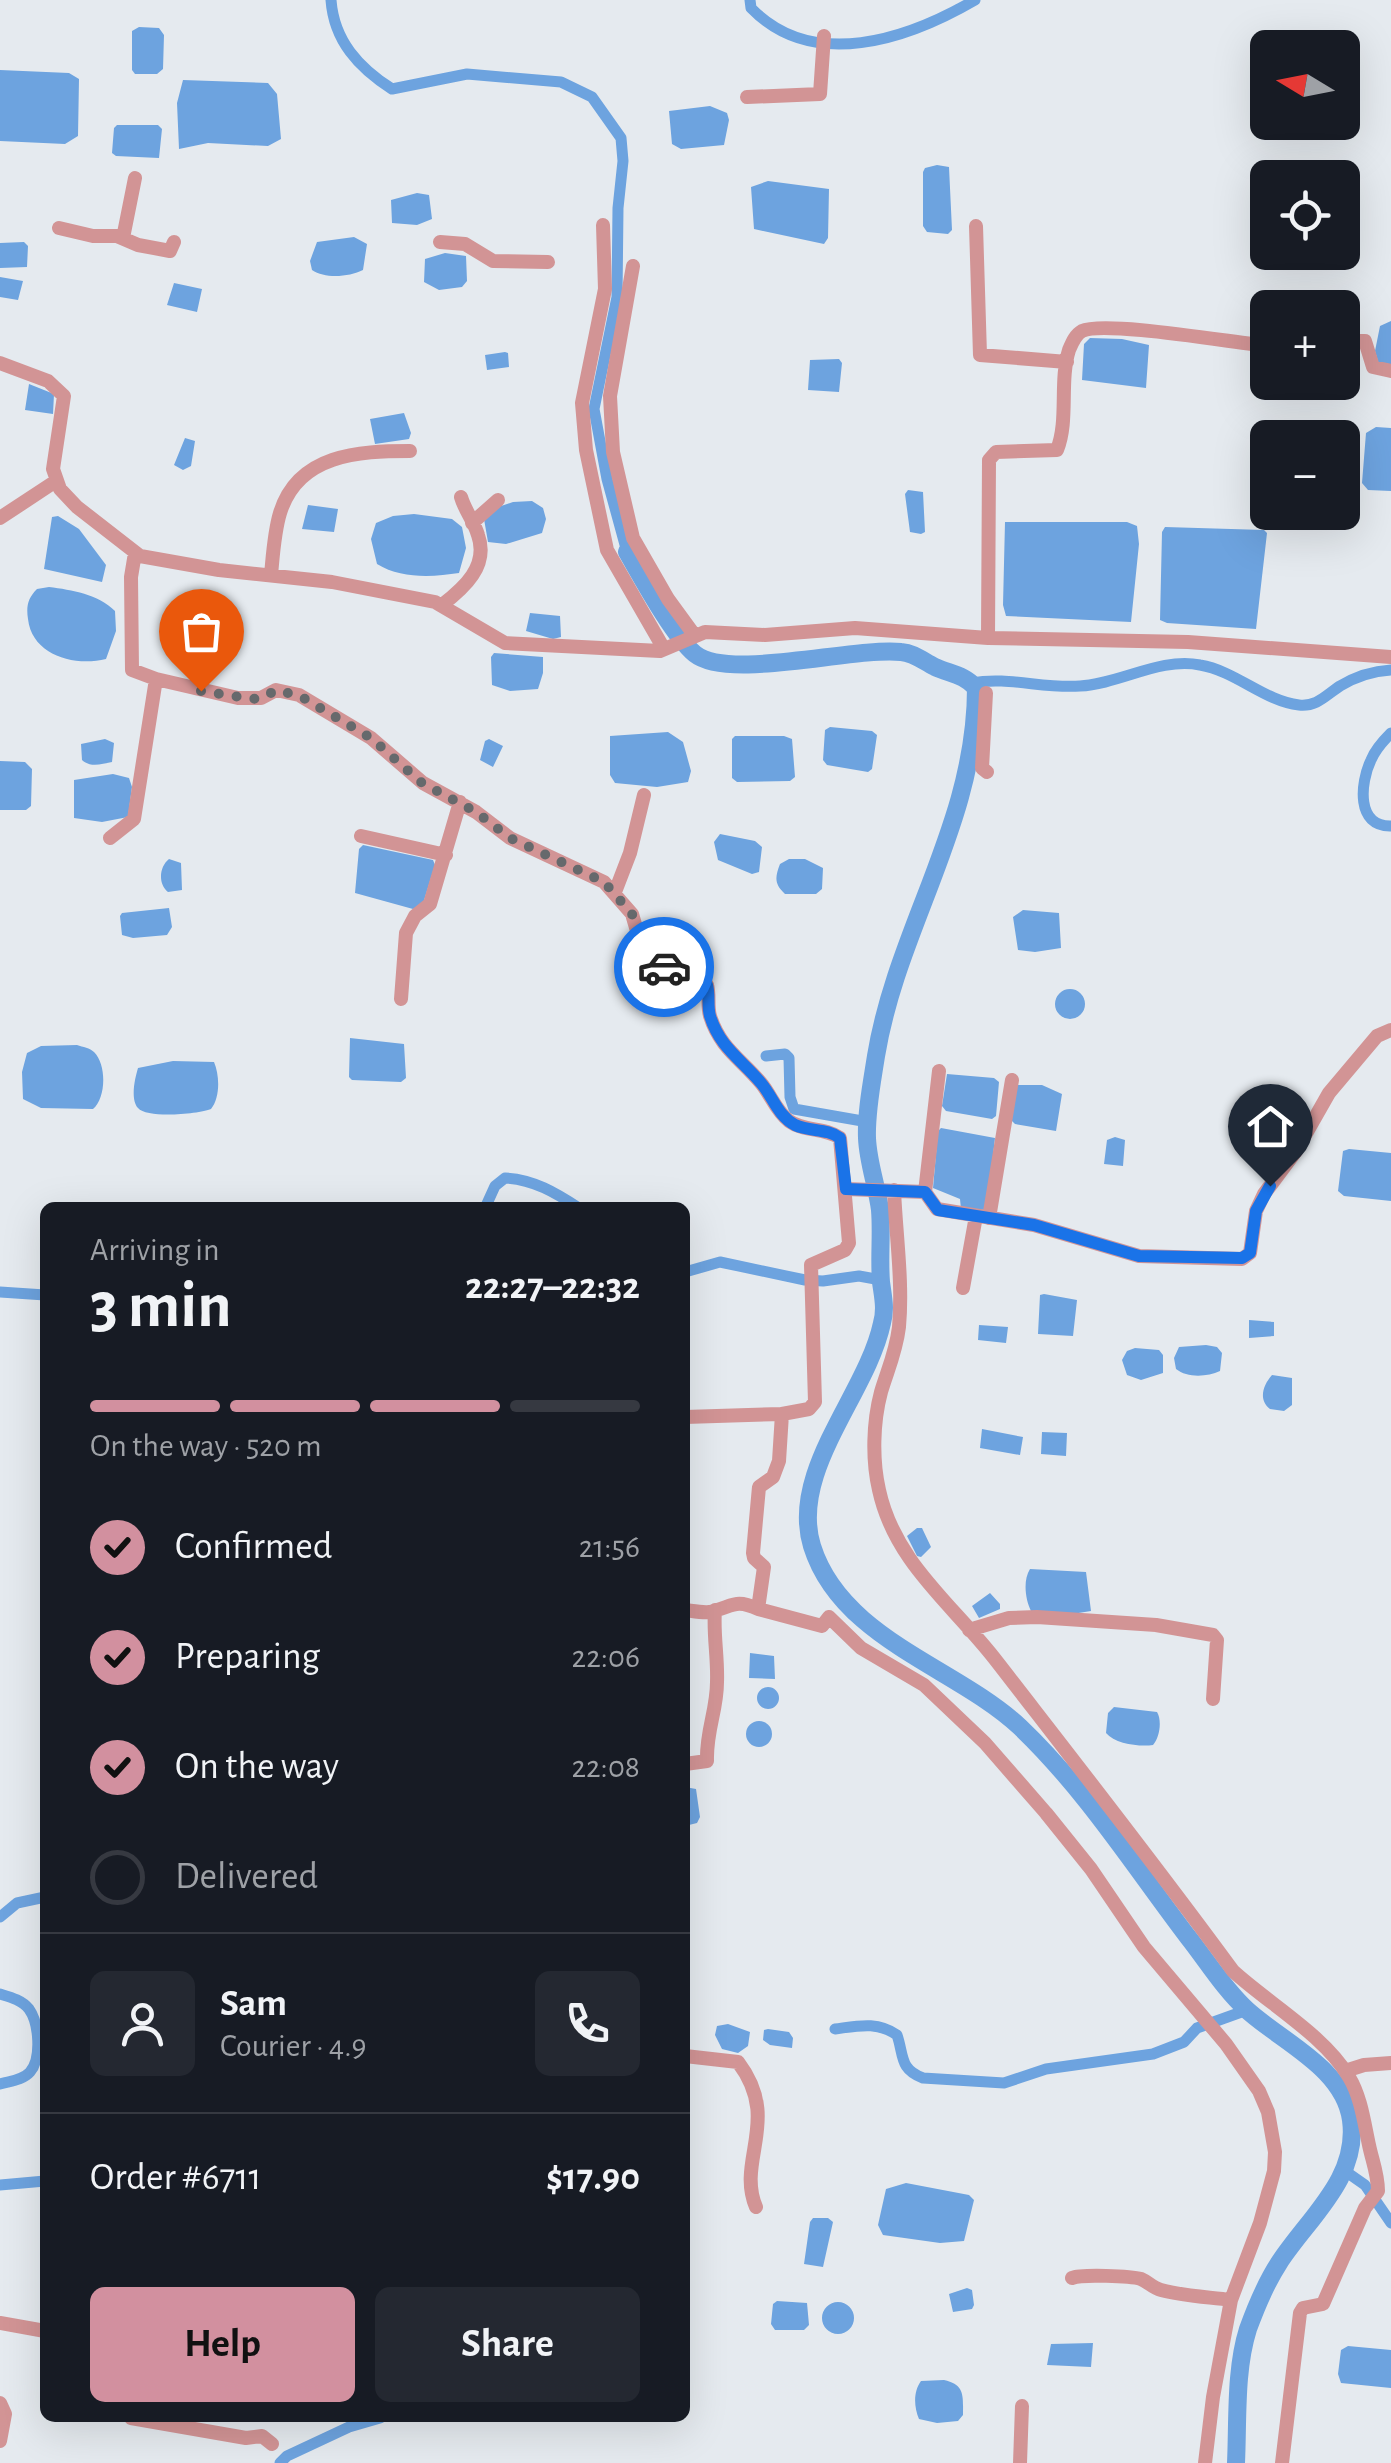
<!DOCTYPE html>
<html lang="en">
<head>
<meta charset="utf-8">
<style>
  body { margin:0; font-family:"Alegreya Sans",sans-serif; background:#242831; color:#f1f3f6; height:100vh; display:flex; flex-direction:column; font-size:38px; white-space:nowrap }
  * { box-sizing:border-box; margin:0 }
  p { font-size:32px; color:#9ea1a6 }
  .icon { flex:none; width:55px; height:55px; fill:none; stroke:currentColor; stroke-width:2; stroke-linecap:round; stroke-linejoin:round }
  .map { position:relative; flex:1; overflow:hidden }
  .side { position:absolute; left:40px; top:1202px; width:650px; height:1220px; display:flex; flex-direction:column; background:#171b24; border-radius:15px; box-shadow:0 10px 40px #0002 }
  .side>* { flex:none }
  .needle { width:65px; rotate:280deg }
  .buttons { position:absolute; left:1250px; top:30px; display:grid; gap:20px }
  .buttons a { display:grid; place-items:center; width:110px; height:110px; border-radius:15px; background:#171b24; box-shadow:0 10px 40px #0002; font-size:50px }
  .pin { position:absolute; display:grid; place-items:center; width:85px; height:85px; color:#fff; margin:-102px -42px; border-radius:50% 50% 50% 0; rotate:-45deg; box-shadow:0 0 10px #0007 }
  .pin .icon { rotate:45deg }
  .courier { position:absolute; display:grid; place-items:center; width:100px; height:100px; margin:-50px; border:8px solid #1a73e8; border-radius:50%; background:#fff; color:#222; box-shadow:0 2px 12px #0007 }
  .headline em { font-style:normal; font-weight:700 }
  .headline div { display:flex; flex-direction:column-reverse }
  .headline { display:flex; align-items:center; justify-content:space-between; height:170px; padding:0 50px }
  h1 { font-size:65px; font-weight:700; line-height:75px }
  .bar { display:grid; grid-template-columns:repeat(4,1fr); gap:15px 10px; align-content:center; height:120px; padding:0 50px }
  .bar i { height:12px; border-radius:8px; background:#363941 }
  .bar .active { background:#d2909f }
  .bar p { grid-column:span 4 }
  .line { display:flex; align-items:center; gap:25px; padding:0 50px; border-top:2px solid #363941 }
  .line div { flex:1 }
  .round { display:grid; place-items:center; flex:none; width:105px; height:105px; border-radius:15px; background:#242831 }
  ol { padding:0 50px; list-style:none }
  li { display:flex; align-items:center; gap:30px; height:110px }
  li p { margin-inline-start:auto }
  li .icon { padding:10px; border-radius:50%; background:#d2909f; color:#111; stroke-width:4 }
  li:last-child { color:#9ea1a6 }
  li i { width:55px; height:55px; border:5px solid #363941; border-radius:50% }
  .action { display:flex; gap:20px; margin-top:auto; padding:20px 50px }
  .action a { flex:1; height:115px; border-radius:15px; background:#d2909f; color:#111; font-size:40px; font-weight:700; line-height:115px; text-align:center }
  .action a+a { background:#242831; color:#f1f3f6 }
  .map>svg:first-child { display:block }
</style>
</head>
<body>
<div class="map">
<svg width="1391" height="2463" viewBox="0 0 1391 2463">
  <rect width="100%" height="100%" fill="#e5eaef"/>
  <path fill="#6da3df" d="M139,27l20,1 5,7 -1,34 -6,5h-22l-3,-4v-39z
    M0,70l69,3 10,6 -1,57 -13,8 -65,-3z
    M183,80l85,3 9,11 4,45 -13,7 -60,-3 -29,6 -2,-46z
    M710,106l17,7 2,7 -5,25 -43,4 -9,-5 -3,-33z
    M117,125h41l4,4 -3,29 -43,-2 -4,-3 2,-25z
    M937,165l12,2 3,63 -4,4 -21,-2 -4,-6v-54l2,-4z
    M768,181l61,8 -1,49 -4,6 -70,-15 -3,-42z
    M417,193l12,2 3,24 -15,6 -25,-2 -1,-23z
    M354,237l13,7 -4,26c-14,7 -38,9 -51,0l-2,-9 7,-19z
    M24,242l4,4 -1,21 -27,1v-25z
    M445,253l21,3 1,25 -5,6 -23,3 -15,-8 1,-23z
    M0,277l23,4 -5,19 -18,-3z
    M174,283l28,6 -5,23 -30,-7z
    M1391,321v45l-12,-1 -4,-14 5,-25z
    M1090,338l32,1 27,6 -3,43 -64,-8 2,-36z
    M505,352l3,1 1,14 -22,3 -2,-15z
    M839,359l3,4 -3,29 -31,-2 2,-30z
    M29,384l25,10 -1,20 -28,-4z
    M404,413l7,20 -2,6 -34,5 -5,-25z
    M1376,427l15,1v63l-23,-1 -6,-7 4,-50z
    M185,438l10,3 -4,25 -8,4 -9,-5z
    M908,490l15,2 2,40 -4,2 -11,-2 -5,-38z
    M532,501l11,7 3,11 -4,14 -36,11 -18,-2 -4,-23 5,-9 24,-8z
    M308,505l30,4 -4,23 -32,-3z
    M414,514l38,5 10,8 4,21 -7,25c-26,4 -58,6 -82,-9l-6,-25 5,-16 17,-7z
    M58,516l21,13 27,36 -4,17 -58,-13 8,-52z
    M1005,522h122l10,4 2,18 -8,78 -125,-6 -3,-11z
    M1165,527l99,3 3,3 -11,96 -89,-6 -7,-3 2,-88z
    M49,587c23,3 49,7 66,24l1,20 -10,28c-32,8 -74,-4 -78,-40 -2,-13 0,-21 9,-30z
    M530,613l30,3 1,21 -8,2 -27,-8z
    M494,653l49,4v16l-5,16 -28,2 -18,-6 -1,-28z
    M830,727l42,4 5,4 -5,34 -4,3 -41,-7 -4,-5 2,-30z
    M668,732l15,10 8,29 -3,11 -31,5 -42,-4 -5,-8v-39z
    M735,736h49l8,3 3,38 -5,4 -53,1 -5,-4v-39z
    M105,739l9,4 -2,19c-11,2 -21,6 -30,-2l-1,-16z
    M489,739l14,7 -10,21 -13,-7 5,-19z
    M0,761l25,1 7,7 -1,37 -5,4h-26z
    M113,774l16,4 3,9 -4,30 -26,5 -28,-4v-38z
    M720,834l35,7 7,6 -3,25 -7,2 -34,-14 -4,-18z
    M363,845l70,15 2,5 -13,42 -9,2 -58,-16 4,-44z
    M169,859l12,4 1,27 -14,2c-10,-8 -9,-25 1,-33z
    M789,859h16l18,9 -1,21 -6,5h-31c-11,-10 -10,-17 -5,-30z
    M169,908l3,19 -5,8 -34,3 -11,-3 -2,-19 2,-3z
    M1023,910l36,3 2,35 -26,4 -17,-2 -5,-33z
    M1055 1004a15 15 0 1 1 30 0a15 15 0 1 1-30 0Z
    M350,1038l54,6 2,34 -5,4 -49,-2 -3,-3z
    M77,1045c6,2 13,3 17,7 13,13 12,46 -1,57l-52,-1 -18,-9 -1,-27 5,-19 14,-7z
    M173,1061l41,1c6,14 6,36 -3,47 -12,5 -64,10 -73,-1 -8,-9 -3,-30 0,-40z
    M947,1074l47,4 5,4 -3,34 -4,3 -46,-8 -4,-5z
    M1017,1085h25l20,9 -6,37 -41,-7 -4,-4z
    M941,1128l54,10 -8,72 -26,-1 -1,-10 -27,-11 5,-57z
    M1115,1137l10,3 -2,26 -19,-2 3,-24z
    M1349,1149l42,4v48l-47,-5 -6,-5 5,-40z
    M1044,1294l33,6 -4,36 -35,-2 2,-39z
    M1249,1320l25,2v14l-25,2z
    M979,1325l29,2 -2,16 -28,-3z
    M1206,1345l11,2 5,6 -2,18c-13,6 -33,7 -44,-2l-2,-11 5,-11z
    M1135,1348l24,2 4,5v18l-22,7 -14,-5 -5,-15 5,-9z
    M1272,1375l20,3v27l-8,6 -14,-2c-12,-9 -7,-24 2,-34z
    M982,1429l41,8 -3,18 -40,-7z
    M1042,1432l25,1 -1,23 -25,-2z
    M917,1528h5l9,19 -10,10 -4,-1 -10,-20z
    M1030,1569l56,3 5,39 -25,4 -35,-4c-6,-12 -8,-31 -1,-42z
    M990,1593l10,11v5l-21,9 -7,-12z
    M750,1653l24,3 1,23 -26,-1z
    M757 1698a11 11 0 1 1 22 0a11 11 0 1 1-22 0Z
    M1114,1707l43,5c5,8 3,25 -4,33 -13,2 -38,-1 -47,-12l2,-20z
    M746 1734a13 13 0 1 1 26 0a13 13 0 1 1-26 0Z
    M685,1787l11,2 4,28 -3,6 -12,3z
    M728,2024l22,8 -2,14 -10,7 -16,-4 -7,-14 2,-9z
    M768,2029l21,3 4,6 -1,10 -22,-3 -7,-5 1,-10z
    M906,2183l63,12 5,5 -10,41 -24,2 -57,-8 -5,-10 8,-36z
    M813,2218h15l5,4 -10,45 -19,-3 6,-42z
    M967,2288l5,2 2,15 -2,4 -19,3 -4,-18z
    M777,2301l30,2 2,22 -5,5h-29l-4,-6 2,-20z
    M822 2318a16 16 0 1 1 32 0a16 16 0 1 1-32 0Z
    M1093,2343l-2,24 -44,-2 4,-21z
    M1348,2346l43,4v38l-50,-5 -3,-9 3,-24z
    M944,2380c21,5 19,15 19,35l-5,6 -21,2 -18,-4c-5,-12 -6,-27 2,-38z"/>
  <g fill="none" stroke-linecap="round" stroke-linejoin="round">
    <path stroke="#6da3df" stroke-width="11" d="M331,0c3,41 28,68 61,89l75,-15 94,8 31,15 29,41 2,23 -5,47 -1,89 -23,112 13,70 20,73
      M750,0l1,8c62,64 157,31 224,-8
      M972,683c35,-7 72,6 108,3 40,-2 80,-29 120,-21 36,6 64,36 99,40 18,2 27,-10 41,-19 15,-9 34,-15 51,-16
      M1391,733c-8,8 -16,17 -20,27 -11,23 -15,67 20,66
      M766,1056l19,-2 4,4 1,39 4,12 74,13
      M485,1208l10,-22 10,-8c28,1 51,15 74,30
      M685,1272l35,-10 85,18 18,1 36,-5 22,4
      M0,1292l45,3
      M0,1917l17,-14 28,-6
      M0,1994c10,3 22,6 29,15 10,14 13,49 1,63 -7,8 -20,9 -30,12
      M835,2029c23,-3 42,-8 62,6 7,20 2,34 26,43l81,5 42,-14 107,-15 31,-12 13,-14 50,-18
      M1345,2171l20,14 26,38
      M0,2185l45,-4
      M280,2463l7,-7 62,-29 31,-9"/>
    <path stroke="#6da3df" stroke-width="18" d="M627,552c15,26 47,85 68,102 34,27 157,-7 206,-2 13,1 22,9 34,15 15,7 29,7 41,21 0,135 -79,240 -100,368 -4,26 -10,56 -9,82 1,25 10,48 13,72 2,24 -1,48 1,72 2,15 5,27 1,41 -15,71 -93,148 -70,223 29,93 144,121 208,181 65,62 114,139 168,210 19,24 36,52 59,73 35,32 97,58 104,110 8,59 -43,98 -72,143 -13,20 -23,44 -31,66 -13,41 -10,91 -12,134"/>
    <path stroke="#d29495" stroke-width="14" d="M747,97l73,-3 4,-58
      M603,225l2,64 -23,114 4,47 21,100 57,99
      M976,226l4,129 87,7
      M59,228l34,8h24l21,9 32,6 4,-9
      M123,238l12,-60
      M440,242l25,2 28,17 55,1
      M633,266l-23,130 3,56 20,86 35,61 27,37
      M1342,341h23l8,26 18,4
      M0,363l48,18 16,15 -11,73 7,20 17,18 63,49 79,14 113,12 103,20 70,41 155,8 45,-19 60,3 90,-7 133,10 200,4 203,15
      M0,518l56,-37
      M472,523l26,-23
      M135,553l-4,24 1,93 24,9
      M271,575c2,-20 3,-42 9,-62 18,-59 79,-62 130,-62
      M442,605c22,-17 47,-39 36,-70 -4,-14 -13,-24 -17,-38
      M988,638l1,-178 7,-8 61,-2c12,-30 2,-68 12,-100 3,-7 6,-15 13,-19 22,-11 153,12 186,15
      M986,693l-4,75 5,4
      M361,836l85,19
      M110,838l24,-19 22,-140 82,19h23l15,-8 23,5 72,43 52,45 53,29 34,26 94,44 28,32 10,34 9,14 11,5 25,4 20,14c3,10 0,20 3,31 10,32 31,43 51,67 10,12 15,28 28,38 15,11 36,6 51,17l9,105 -4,7 -34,15 4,137 -6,7 -27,5 -3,47 -6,16 -14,10 -6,66 1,5 10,9 -6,42 64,17 7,-9 32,31 63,37 61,58 61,70 45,56 53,78 82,97 33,47 9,21 7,40 -1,19 -14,52 -29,77 -18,97 -8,66
      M615,892l15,-39 14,-58
      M401,999l5,-66 9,-17 15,-12 30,-102
      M846,1189l79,3 12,17 97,16 105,31 103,3 8,-6 6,-42 8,-17 32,-43 33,-58 48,-57 14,-6
      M894,1190c2,46 9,92 5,137 -3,25 -11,42 -18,65 -8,30 -9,68 -2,98 16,74 76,116 119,173 79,102 159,204 235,308 36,33 91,64 116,106 12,20 15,45 20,68 3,15 9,29 9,46l-13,17 -42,96 -20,4 -3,5 -18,150
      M925,1192l14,-121
      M989,1218l23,-138
      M963,1288l13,-72
      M685,1417l97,-3
      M685,1610c8,1 18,3 25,2 23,-5 24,-14 48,-3
      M969,1630l40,-12 28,-1 119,8 57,10 4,5 -4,59
      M685,1764l22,-3c-1,-31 10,-50 10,-79 1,-25 -4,-48 -2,-72
      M685,2056l53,6c44,58 -2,98 18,145
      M1345,2071l19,-6 27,-2
      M1072,2278c9,-4 59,-2 69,1 7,3 12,9 20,11 22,6 48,7 70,10
      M0,2323l45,8
      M0,2403l5,11 -5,27
      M131,2418l115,20 16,-2 10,8
      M1020,2463l2,-57"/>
  </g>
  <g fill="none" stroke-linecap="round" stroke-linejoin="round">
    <path stroke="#66696c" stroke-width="10" stroke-dasharray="0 18" d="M201,691l51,8 10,-1 14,-8 24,6 71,42 51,45 54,29 34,26 94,44 28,32 14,42 10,10 8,1"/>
    <path stroke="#1a73e8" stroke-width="12" d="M664,967l24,4 19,14c3,10 0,20 3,31 10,32 31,43 51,67 12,14 17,33 34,42 15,7 32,3 45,13l6,51 79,3 13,18 96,15 105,31 103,2 8,-5 6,-42 14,-25"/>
  </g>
</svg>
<div class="buttons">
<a><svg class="needle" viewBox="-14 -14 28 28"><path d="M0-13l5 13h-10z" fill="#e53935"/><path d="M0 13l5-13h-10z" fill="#9ea1a6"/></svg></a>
<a><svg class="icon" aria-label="locate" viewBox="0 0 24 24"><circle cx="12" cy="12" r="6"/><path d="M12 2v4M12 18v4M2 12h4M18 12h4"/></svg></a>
<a>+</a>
<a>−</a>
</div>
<div class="pin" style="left:201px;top:691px;background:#ea580c"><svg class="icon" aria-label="bag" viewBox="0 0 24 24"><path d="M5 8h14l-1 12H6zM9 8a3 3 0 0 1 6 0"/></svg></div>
<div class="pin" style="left:1270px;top:1186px;background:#1f2937"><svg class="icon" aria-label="home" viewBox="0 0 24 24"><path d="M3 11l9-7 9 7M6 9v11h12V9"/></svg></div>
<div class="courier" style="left:664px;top:967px"><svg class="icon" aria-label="car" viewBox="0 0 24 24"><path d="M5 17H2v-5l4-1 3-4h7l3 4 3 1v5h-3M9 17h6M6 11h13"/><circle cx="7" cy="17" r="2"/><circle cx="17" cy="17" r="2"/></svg></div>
<section class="side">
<div class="headline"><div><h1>3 min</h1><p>Arriving in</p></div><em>22:27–22:32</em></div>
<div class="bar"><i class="active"></i><i class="active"></i><i class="active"></i><i></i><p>On the way · 520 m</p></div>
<ol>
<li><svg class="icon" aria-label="check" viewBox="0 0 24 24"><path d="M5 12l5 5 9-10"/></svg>Confirmed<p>21:56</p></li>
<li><svg class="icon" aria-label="check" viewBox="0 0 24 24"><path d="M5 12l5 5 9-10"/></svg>Preparing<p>22:06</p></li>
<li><svg class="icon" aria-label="check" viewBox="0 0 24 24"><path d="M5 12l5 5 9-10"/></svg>On the way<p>22:08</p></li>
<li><i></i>Delivered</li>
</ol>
<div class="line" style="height:180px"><a class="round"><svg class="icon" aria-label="person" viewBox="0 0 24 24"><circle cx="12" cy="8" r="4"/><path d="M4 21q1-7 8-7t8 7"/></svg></a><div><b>Sam</b><p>Courier · 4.9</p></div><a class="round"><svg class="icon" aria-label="phone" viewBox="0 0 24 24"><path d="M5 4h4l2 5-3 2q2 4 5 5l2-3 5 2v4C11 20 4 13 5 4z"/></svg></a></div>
<div class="line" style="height:130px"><div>Order #6711</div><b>$17.90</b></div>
<div class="action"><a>Help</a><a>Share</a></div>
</section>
</div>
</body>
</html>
